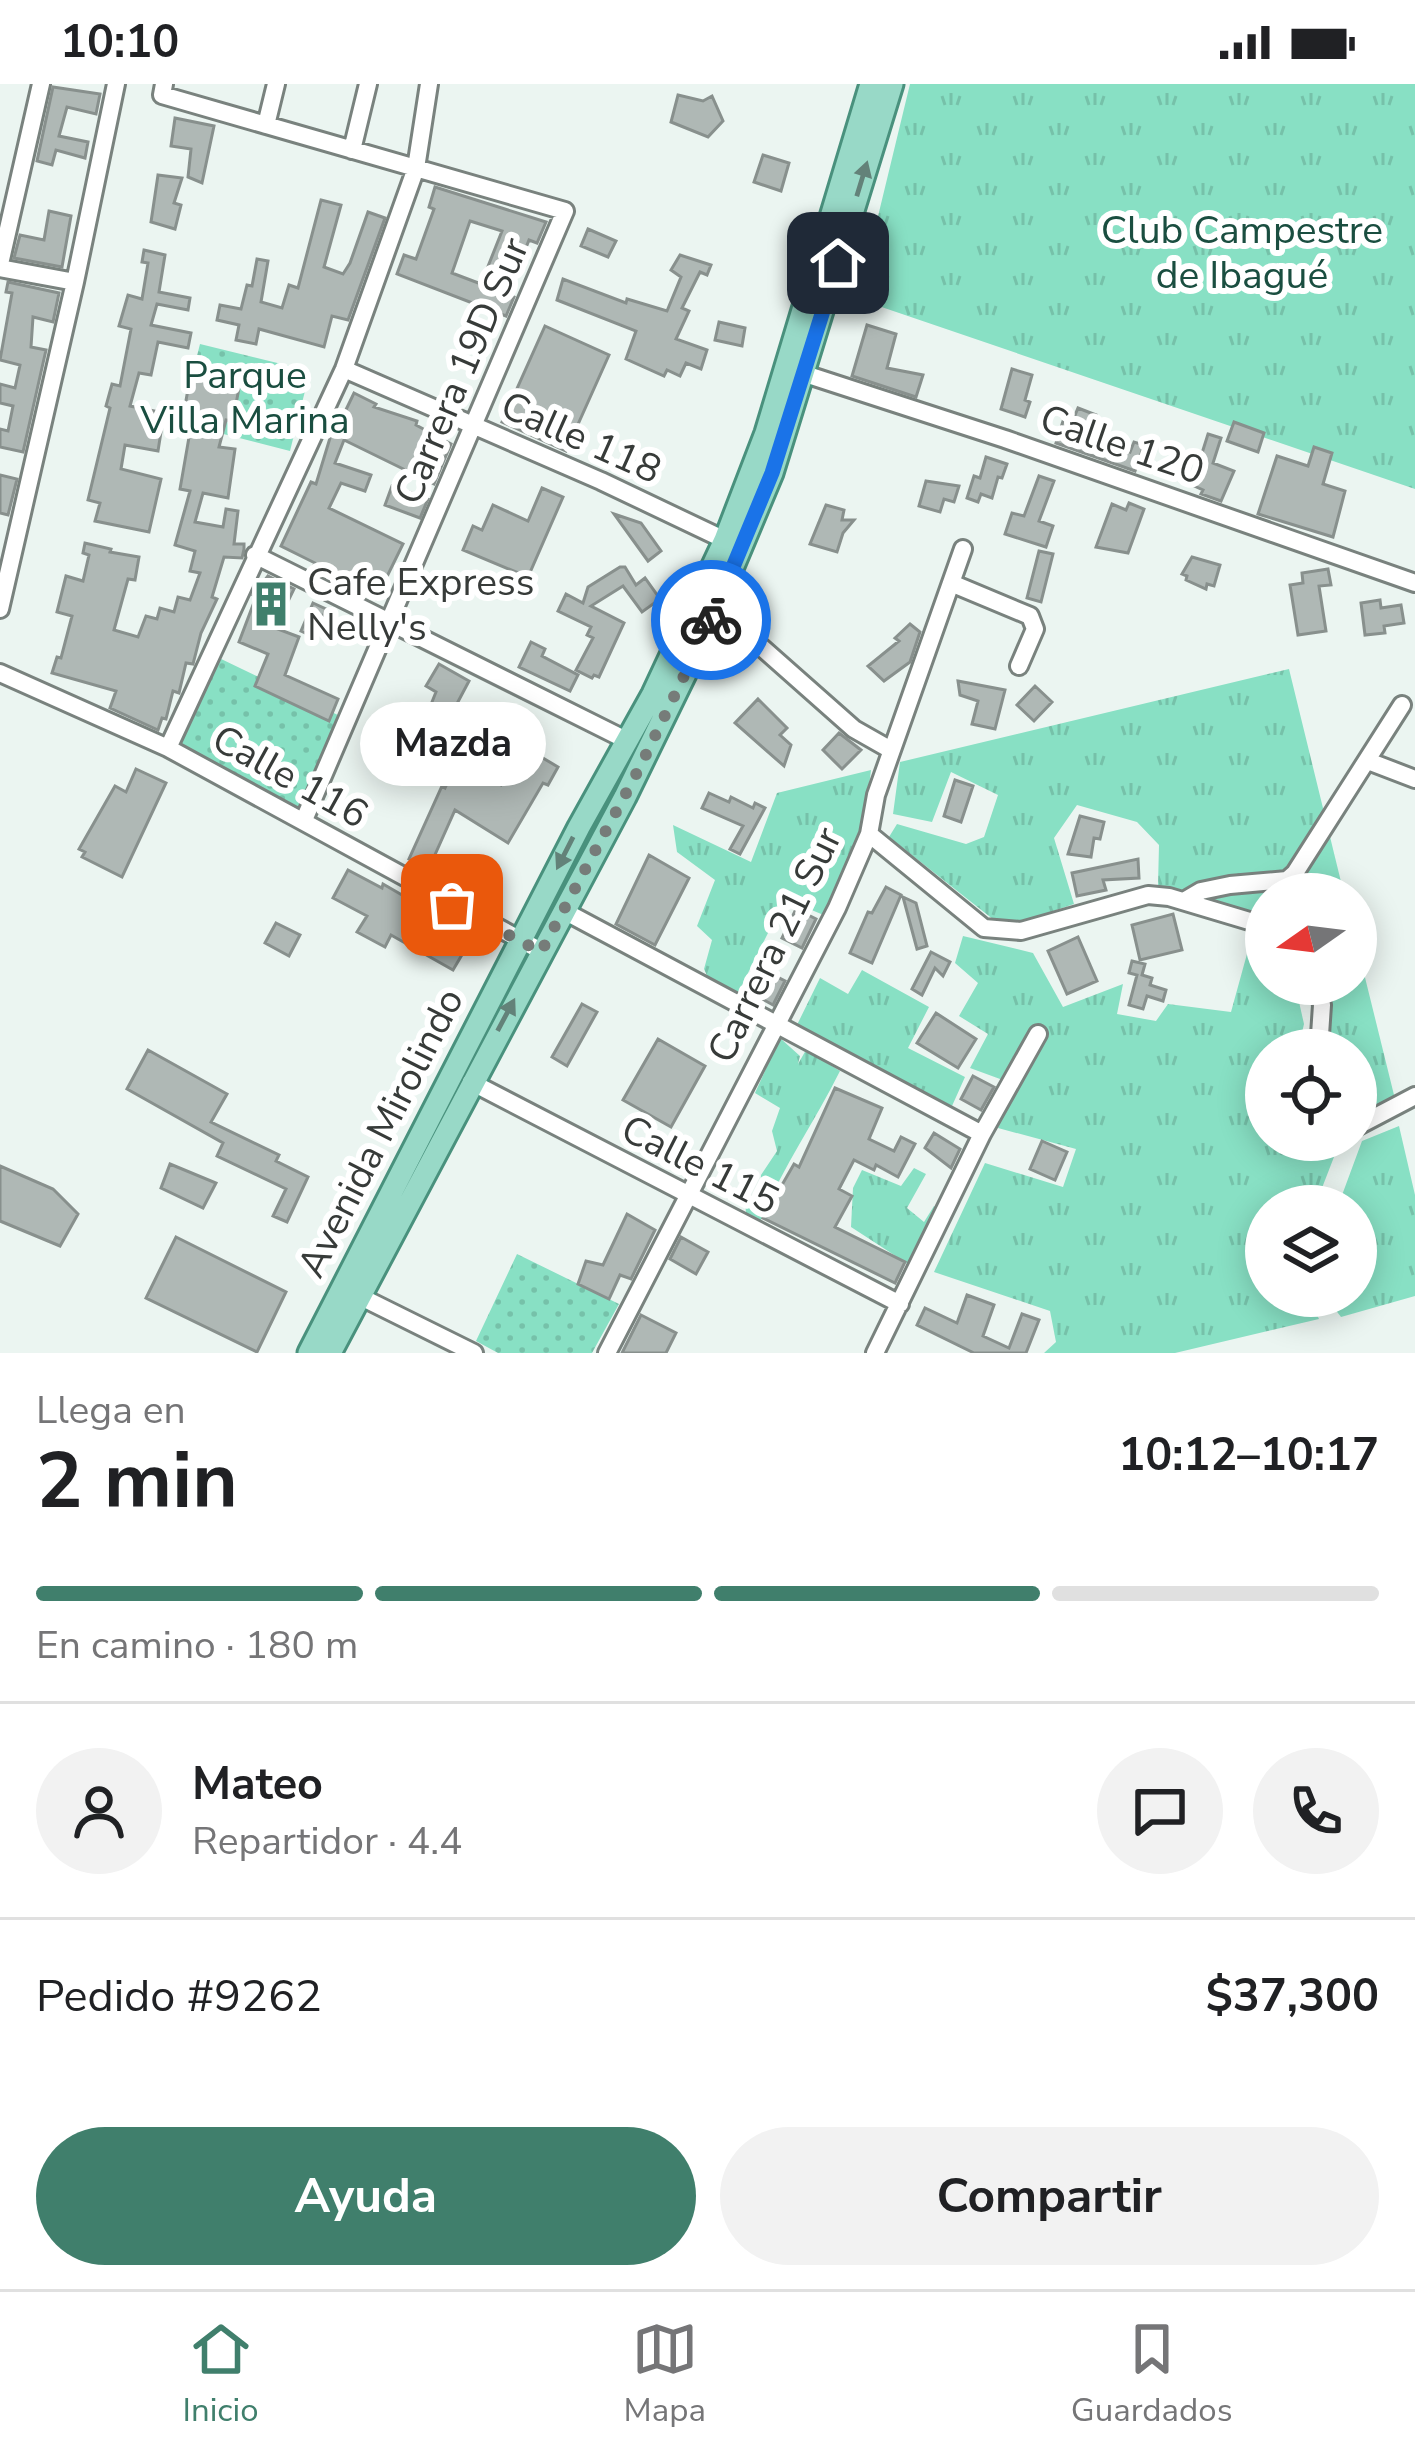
<!DOCTYPE html>
<html lang="es">
<head>
<meta charset="utf-8">
<style>
  body { margin:0; font-family:"Nunito Sans",sans-serif; background:#f2f2f2; color:#202124; height:100vh; display:flex; flex-direction:column; font-size:45px; white-space:nowrap }
  * { box-sizing:border-box; margin:0 }
  p { font-size:39px; color:#757577 }
  .icon { flex:none; width:66px; height:66px; fill:none; stroke:currentColor; stroke-width:2; stroke-linecap:round; stroke-linejoin:round }
  .map { position:relative; height:1269px; overflow:hidden }
  .drawer { display:flex; flex-direction:column; background:#fff; flex:1 }
  .drawer>* { flex:none }
  .needle { width:78px; rotate:256deg }
  .controls { position:absolute; left:1245px; top:789px; display:grid; gap:24px }
  .controls a { display:grid; place-items:center; width:132px; height:132px; border-radius:50%; background:#fff; box-shadow:0 6px 30px #0003; font-size:60px }
  .pin { position:absolute; display:grid; place-items:center; width:102px; height:102px; color:#fff; margin:-51px; border-radius:24px; box-shadow:0 6px 18px #0006 }
  .courier { position:absolute; display:grid; place-items:center; width:120px; height:120px; margin:-60px; border:9px solid #1a73e8; border-radius:50%; background:#fff; color:#222; box-shadow:0 3px 15px #0007 }
  .bubble { position:absolute; height:84px; border-radius:42px; background:#fff; box-shadow:0 6px 30px #0003; font-size:39px; font-weight:700; line-height:84px; text-align:center }
  .headline em { font-style:normal; font-weight:700 }
  .headline div { display:flex; flex-direction:column-reverse }
  .headline { display:flex; align-items:center; justify-content:space-between; height:204px; padding:0 36px }
  h1 { font-size:78px; font-weight:700; line-height:90px }
  .bar { display:grid; grid-template-columns:repeat(4,1fr); gap:18px 12px; align-content:center; height:144px; padding:0 36px }
  .bar i { height:15px; border-radius:9px; background:#e0e0e0 }
  .bar .current { background:#407f6c }
  .bar p { grid-column:span 4 }
  .line { display:flex; align-items:center; gap:30px; padding:0 36px; border-top:3px solid #e0e0e0 }
  .line div { flex:1 }
  .round { display:grid; place-items:center; flex:none; width:126px; height:126px; border-radius:63px; background:#f2f2f2 }
  .button { display:flex; gap:24px; margin-top:auto; padding:24px 36px }
  .button a { flex:1; height:138px; border-radius:72px; background:#407f6c; color:#fff; font-size:48px; font-weight:700; line-height:138px; text-align:center }
  .button a+a { background:#f2f2f2; color:#202124 }
  .status { display:flex; justify-content:space-between; align-items:center; height:84px; padding:0 60px; background:#fff; direction:ltr }
  .status svg { height:33px; fill:currentColor }
  .menu { display:flex; justify-content:space-around; align-items:center; height:168px; border-top:3px solid #e0e0e0; background:#fff; font-size:33px; color:#757577 }
  .menu a { display:grid; justify-items:center; gap:6px }
  .menu .current { color:#407f6c }
  .map>svg:first-child { display:block }
</style>
</head>
<body>
<div class="status"><b>10:10</b><svg viewBox="0 0 49 12"><path d="M0 12V9h3v3zM5 12V6h3v6zM10 12V3h3v9zM15 12V0h3v12zM26 1h20v11H26zM47 4h2v5h-2z"/></svg></div>
<div class="map">
<svg width="1415" height="1269" viewBox="0 0 1415 1269">
  <defs>
    <pattern id="grass-tufts" width="24" height="20" patternUnits="userSpaceOnUse" patternTransform="scale(3)"><rect width="24" height="20" fill="#88e0c4"/><path d="M3 7l-1-3M5 7V3M7 7l1-3M15 17l-1-3M17 17v-4M19 17l1-3" fill="none" stroke="#76c1a9"/></pattern>
    <pattern id="park-dots" width="8" height="8" patternUnits="userSpaceOnUse" patternTransform="scale(3)"><rect width="8" height="8" fill="#88e0c4"/><path d="M2 2h.1M6 6h.1" fill="none" stroke="#76c1a9" stroke-width="1.8" stroke-linecap="round"/></pattern>
  </defs>
  <rect width="100%" height="100%" fill="#ebf5f1"/>
  <path fill="url(#grass-tufts)" d="M910,0h505v405l-557,-190z
    M1289,585l55,225h-78v28l-108,-37 1,-40 -22,-23 -60,-17 -23,33 20,66 -56,19 -24,-3 -105,-83 8,-13 69,20 18,-7 14,-42 -47,-23 -19,50 -39,-8 7,-52z
    M871,686l-7,59 -38,87 -41,-17 -47,94 -28,-11 -6,-13 8,-29 -15,-14 18,-46 -38,-28 -4,-27 78,37 26,-69z
    M963,852l70,17 30,54 60,-23 -6,30 39,7 12,-17 63,8 19,-69 16,11v30h29l9,40 -6,26h-32v90l73,4 -24,62h-27l-16,-8 -18,42 12,9v47h42l11,23 -144,34h-131l12,-11 -6,-31 -116,-39 51,-109 78,24 13,-38 -78,-21 13,-45 -41,-15 18,-34 -29,-18 19,-33 -23,-20z
    M1356,857l39,158 -39,24v-73h-32l-1,-66h33z
    M862,886l67,37 -21,41 57,29 -13,29 -157,-77 25,-51 28,16z
    M780,954l20,18 -2,8 8,-14 34,21c-26,52 -60,100 -81,154l-12,-3 -2,-19 15,-5 1,-23 16,-24 -5,-20 8,-23 -25,-15z
    M1399,1042l16,69v101l-74,21 -16,-21h31v-90h-18l24,-65z
    M914,1084l12,6 -19,34 17,14 10,-16 9,6 -32,54 -60,-39 2,-39 9,-18 39,16z"/>
  <path fill="url(#park-dots)" d="M200,260l110,27 -20,80 -110,-28z
    M217,573l125,60 -45,93 -118,-63z
    M517,1170l102,50 -27,49h-94l-22,-12z"/>
  <path fill="#afb8b5" stroke="#88908d" stroke-width="3" fill-rule="evenodd" d="M53,3l47,7 -4,20 -29,-7 -8,29 29,6 -3,16 -29,-8 -4,15 -15,-4z
    M678,11l25,6 9,-5 11,25 -15,16 -37,-15z
    M175,34l39,8 -12,57 -14,-6 3,-28 -20,-3z
    M763,71l26,8 -8,28 -27,-9z
    M158,91l24,3 -8,25 7,2 -6,24 -24,-7z
    M435,103l111,35 -9,21 -8,-3 -21,54 6,3 -8,19 -109,-42 7,-19 12,4 18,-50 -5,-2zM470,137l32,10 -21,53 -29,-11z
    M321,116l20,5 -17,62 19,7 7,-11 18,-51 17,6 -37,102 -16,-4 -8,31 -65,-18 -3,15 -20,-4 3,-15 -22,-5 3,-15 21,4 6,-24 5,1 5,-27 11,2 -7,41 21,6 7,-23 9,3z
    M49,127l22,5 -9,51 -48,-9 6,-23 24,5z
    M588,145l28,12 -8,16 -27,-11z
    M144,166l21,5 -6,37 31,6 -2,12 -31,-6 -6,21 40,8 -3,15 -30,-6 -7,33 -12,-2 -9,33 34,7 -6,38 -33,-6 -4,24 40,10 -12,53 -54,-11 5,-18 -12,-3 22,-92 -4,-2 6,-22 8,2 11,-57 -12,-3 9,-31 14,4 6,-36 -6,-1z
    M680,171l31,10 -4,10 -7,-3 -18,36 7,3 -13,28 31,11 -6,19 -15,-6 -6,13 -13,-6 -3,6 -38,-17 10,-28 -79,-31 6,-21 63,24 1,-4 40,12 14,-34 -10,-7z
    M8,198l51,11 -6,29 -20,-5 -2,30 15,3 -23,102 -23,-5v-18l8,2 5,-25 -13,-3v-19l15,4 5,-23 -20,-5 12,-67 -6,-1z
    M719,238l26,6 -3,18 -27,-6z
    M867,241l29,9 -9,34 36,7 -7,22 -64,-21z
    M545,242l64,29 -43,96 -64,-29z
    M1012,285l20,6 -7,25 5,2 -5,15 -24,-8z
    M191,288l49,10 -7,39 -7,-1 -7,27 16,2 -7,49 -25,-5 -8,29 28,5 3,-18 12,2 -4,33h10v5l-2,9 -18,-1 -12,40 5,2 -16,34 -8,31 -7,-1 -7,30 -6,-2 -7,28 -4,-1 -4,12 -48,-22 6,-17 -64,-18 5,-16 4,1 11,-42 -15,-4 9,-36 17,5 6,-26 -6,-2 2,-10 26,6 -1,3 29,5 -4,23 -7,-1 -14,51 24,7 8,-21 11,3 3,-11 14,4 4,-15 12,3 10,-27 -10,-2 5,-20 -20,-6 15,-54 -10,-2 12,-69 1,-7 -9,-1z
    M354,309l22,11 -2,3 43,14 -1,4 35,19 -17,40 -90,-44 -9,23 36,12 -6,16 -24,-8 -12,25 74,36 -27,55 -64,-31 3,-5 -34,-17 30,-64 5,2 21,-69 5,3z
    M1078,324l18,7 -2,6 10,5 3,4 -6,12 29,10 4,-10 10,3 -9,26 -79,-28 8,-25 9,2z
    M1234,338l30,11 -6,19 -31,-11z
    M1208,350l13,4 -8,25 21,8 -13,30 -20,-7 2,-4 -11,-5z
    M1314,363l18,6 -9,31 22,7 -12,46 -75,-23 19,-58 31,10z
    M986,373l21,7 -5,14 -4,-1 -6,21 -11,-4 -3,8 -11,-4 7,-22 6,2z
    M0,391l17,4 -9,36 -8,-2z
    M1039,392l15,5 -15,40 14,5 -7,21 -41,-13 7,-21 12,3z
    M926,397l33,5 -5,16 -10,-3 -4,13 -21,-6z
    M392,402l36,13 -8,19 -35,-13z
    M542,404l21,9 -35,80 -65,-27 10,-24 9,4 11,-25 35,16z
    M1129,419l15,6 -16,44 -32,-6 16,-43 14,6z
    M826,421l18,5 -2,10h12l-11,13 -6,19 -27,-8z
    M614,430l27,9 20,28 -13,10z
    M1039,467l14,3 -12,48 -14,-4z
    M1192,473l28,8 -6,21 -7,-2 -1,5 -20,-9 1,-4 -5,-2z
    M620,483h5l11,18 9,-7 15,21 -18,13 -19,-26 -32,20 33,17 -25,54 -5,-2 -2,3 -16,-8 17,-32 -6,-3 4,-8 -33,-16 8,-17 17,9 5,-16z
    M1328,485l3,16 -12,1 7,45 -28,4 -8,-50 13,-2 -1,-10z
    M268,492l26,13 -19,39 24,9 -14,38 53,24 -9,22 -74,-35 13,-32 -29,-12 17,-45 -3,-2z
    M1380,516l1,8 20,-3 3,18 -20,3 1,7 -20,2 -4,-32z
    M313,519l13,6 -12,28 -13,-6z
    M910,540l10,8 -10,30 -26,19 -16,-15 31,-25 -4,-3z
    M531,558l14,7 -3,7 36,19 -8,16 -51,-24z
    M439,580l30,17 -17,32 3,2 -9,22 -24,-10 14,-35 -10,-6z
    M958,597l47,9 -10,39 -23,-5 6,-23 -18,-6z
    M1035,602l17,16 -18,19 -17,-16z
    M758,615l29,29 -7,7 11,10 -7,21 -49,-43z
    M481,637l77,46 -10,18 -5,-2 -35,60 -53,-33 -26,58 -20,-9 33,-73 3,2 13,-28 4,2zM487,668l24,13 -10,20 -23,-13z
    M839,649l22,17 -19,19 -19,-19z
    M136,685l30,14 -44,94 -40,-20 3,-5 -6,-3 36,-63 11,6z
    M955,696l18,6 -12,36 -17,-6z
    M709,709l20,9 2,-5 22,11 2,-5 10,5 -25,46 -10,-5 13,-23 -41,-18z
    M1080,732l24,6 -4,17 -6,-1 -3,19 -23,-3z
    M649,771l40,23 -34,67 -39,-21z
    M1138,775l1,19 -36,2 3,10 -29,6 -5,-23z
    M348,786l34,18 1,-4 90,52 -20,34 -62,-35 -6,12 -28,-15 10,-16 -34,-18z
    M886,803l15,8 -29,68 -22,-10 18,-41 4,1z
    M903,813l13,6 11,43 -10,3z
    M796,825l20,10 -14,29 -20,-10z
    M1173,830l9,36 -42,10 -8,-35z
    M276,839l24,12 -11,21 -24,-13z
    M1078,853l19,44 -30,13 -19,-43z
    M931,868l19,10 -7,14 -8,-8 -13,27 -10,-6z
    M1132,877l13,3 -3,11 10,3 -2,7 16,5 -3,11 -16,-5 -4,13 -14,-4 8,-30 -8,-2z
    M758,883l27,14 -12,24 -27,-15z
    M582,920l15,8 -30,54 -15,-9z
    M936,929l40,26 -18,29 -41,-25z
    M658,955l47,27 -34,61 -48,-27z
    M148,966l79,44 -16,28 68,33 -3,6 32,16 -21,45 -14,-6 13,-27 -69,-33 6,-13 -96,-54z
    M973,992l21,11 -13,23 -20,-11z
    M835,1004l47,20 -13,31 25,12 7,-14 14,7 -17,33 -22,-12 -2,5 -20,-10 -15,29 13,7 -17,31 70,35 -10,21 -132,-65 31,-54 5,3z
    M934,1049l26,16 -9,19 -26,-20z
    M1042,1057l25,11 -12,28 -25,-11z
    M170,1080l46,19 -13,25 -42,-20z
    M0,1082l53,23 25,25 -18,32 -60,-25z
    M627,1130l28,16 -24,49 -11,-4 -11,24 -31,-15 8,-23 17,4z
    M176,1153l110,55 -29,60 -111,-54z
    M681,1153l27,15 -12,22 -26,-15z
    M967,1211l27,10 -11,31 26,12 13,-34 17,6 -13,33h-52l-57,-28 8,-17 32,15z
    M641,1231l35,18 -10,20h-44z"/>
  <g fill="none" stroke-linecap="round" stroke-linejoin="round">
    <g stroke="#79827e" stroke-width="22">
      <path id="minor" d="M164,0l-2,11 403,116 -261,609
        M266,41l10,-41
        M352,66l16,-66
        M0,180l41,-180
        M0,184l75,14
        M344,285l257,112 124,59
        M805,290l200,65 410,144
        M255,471l373,186
        M951,499l79,33 5,13 -16,37
        M716,523l138,122 37,21
        M0,525l75,-327 41,-198
        M0,589l168,75 373,203
        M168,664l176,-379 72,-201 13,-84
        M1368,677l47,18
        M869,750l115,94 37,3 127,-36 21,2 97,29
        M1184,817l17,-10 29,-6 57,-5 8,-7 107,-168
        M564,827l418,223
        M1317,900l5,21 -3,45
        M471,998l429,222
        M1356,1043l59,-31
        M359,1212l115,57
        M607,1269l230,-445 32,-74 7,-39 87,-246
        M875,1269l107,-219 56,-100"/>
    </g>
    <g stroke="#49917d" stroke-width="27">
      <path id="major" d="M309,1269l270,-526 74,-133 72,-154 41,-107 105,-349
        M330,1269l295,-556 79,-162 68,-162 120,-389"/>
    </g>
    <use href="#minor" stroke="#fff" stroke-width="16"/>
    <use href="#major" stroke="#98d9c7" stroke-width="21"/>
  </g>
  <defs><path id="oneway-solid" d="M-6-.8H1V-3.2L6.5 0L1 3.2V.8H-6Z" transform="scale(3)"/></defs>
  <g fill="#638279">
    <use href="#oneway-solid" transform="translate(862 95) rotate(-73)"/>
    <use href="#oneway-solid" transform="translate(565 769) rotate(117)"/>
    <use href="#oneway-solid" transform="translate(506 931) rotate(-62)"/>
  </g>
  <g fill="none" stroke-linecap="round" stroke-linejoin="round">
    <path stroke="#767c79" stroke-width="12" stroke-dasharray="0 21.6" d="M452,821l89,47 99,-185 71,-147"/>
    <path stroke="#1a73e8" stroke-width="15" d="M711,536l61,-147 66,-210"/>
  </g>
  <defs>
    <g id="building-bare" transform="scale(3.6)"><path d="M-4-6H4V6H1V3H-1V6H-4ZM-2.5-4.3h1.7v1.8h-1.7ZM.8-4.3h1.7v1.8H.8ZM-2.5-1h1.7V.8h-1.7ZM.8-1h1.7V.8H.8Z" fill="#407f6c" stroke="#fff" stroke-width="2.5" paint-order="stroke"/></g>
  </defs>
  <g fill-rule="evenodd">
    <use href="#building-bare" x="271" y="520"/>
  </g>
  <g text-anchor="middle" dominant-baseline="central" stroke-width="12" stroke-linejoin="round" paint-order="stroke">
    <g font-size="39" fill="#1a4e40" stroke="#fff">
      <text x="1242" y="146">Club Campestre<tspan x="1242" dy="45">de Ibagué</tspan></text>
      <text x="245" y="291">Parque<tspan x="245" dy="45">Villa Marina</tspan></text>
    </g>
    <g font-size="39" fill="#373b39" stroke="#fff">
      <text transform="translate(462 287) rotate(-67)">Carrera 19D Sur</text>
      <text transform="translate(581 354) rotate(24)">Calle 118</text>
      <text transform="translate(1122 361) rotate(19)">Calle 120</text>
      <text transform="translate(290 693) rotate(29)">Calle 116</text>
      <text transform="translate(775 861) rotate(-64)">Carrera 21 Sur</text>
      <text transform="translate(381 1049) rotate(-63)">Avenida Mirolindo</text>
      <text transform="translate(700 1081) rotate(27)">Calle 115</text>
    </g>
    <g font-size="39" fill="#373b39" stroke="#fff" text-anchor="start">
      <text x="307" y="498">Cafe Express<tspan x="307" dy="45">Nelly's</tspan></text>
    </g>
  </g>
</svg>
<div class="controls">
<a><svg class="needle" viewBox="-14 -14 28 28"><path d="M0-13l5 13h-10z" fill="#e53935"/><path d="M0 13l5-13h-10z" fill="#757577"/></svg></a>
<a><svg class="icon" aria-label="locate" viewBox="0 0 24 24"><circle cx="12" cy="12" r="6"/><path d="M12 2v4M12 18v4M2 12h4M18 12h4"/></svg></a>
<a><svg class="icon" aria-label="layers" viewBox="0 0 24 24"><path d="M12 4l9 5-9 5-9-5zM3 14l9 5 9-5"/></svg></a>
</div>
<div class="pin" style="left:452px;top:821px;background:#ea580c"><svg class="icon" aria-label="bag" viewBox="0 0 24 24"><path d="M5 8h14l-1 12H6zM9 8a3 3 0 0 1 6 0"/></svg></div>
<div class="pin" style="left:838px;top:179px;background:#1f2937"><svg class="icon" aria-label="home" viewBox="0 0 24 24"><path d="M3 11l9-7 9 7M6 9v11h12V9"/></svg></div>
<div class="courier" style="left:711px;top:536px"><svg class="icon" aria-label="bike" viewBox="0 0 24 24"><circle cx="6" cy="16" r="4"/><circle cx="18" cy="16" r="4"/><path d="M6 16l4-8h5l3 8M10 8l3 8H6M13 5h3"/></svg></div>
<div class="bubble" style="left:360px;top:618px;width:186px">Mazda</div>
</div>
<section class="drawer">
<div class="headline"><div><h1>2 min</h1><p>Llega en</p></div><em>10:12–10:17</em></div>
<div class="bar"><i class="current"></i><i class="current"></i><i class="current"></i><i></i><p>En camino · 180 m</p></div>
<div class="line" style="height:216px"><a class="round"><svg class="icon" aria-label="person" viewBox="0 0 24 24"><circle cx="12" cy="8" r="4"/><path d="M4 21q1-7 8-7t8 7"/></svg></a><div><b>Mateo</b><p>Repartidor · 4.4</p></div><a class="round"><svg class="icon" aria-label="chat" viewBox="0 0 24 24"><path d="M4 5h16v11H9l-5 4z"/></svg></a><a class="round"><svg class="icon" aria-label="phone" viewBox="0 0 24 24"><path d="M5 4h4l2 5-3 2q2 4 5 5l2-3 5 2v4C11 20 4 13 5 4z"/></svg></a></div>
<div class="line" style="height:156px"><div>Pedido #9262</div><b>$37,300</b></div>
<div class="button"><a>Ayuda</a><a>Compartir</a></div>
</section>
<nav class="menu">
<a class="current"><svg class="icon" aria-label="home" viewBox="0 0 24 24"><path d="M3 11l9-7 9 7M6 9v11h12V9"/></svg>Inicio</a>
<a><svg class="icon" aria-label="map" viewBox="0 0 24 24"><path d="M3 6l6-2 6 2 6-2v14l-6 2-6-2-6 2zM9 4v14M15 6v14"/></svg>Mapa</a>
<a><svg class="icon" aria-label="saved" viewBox="0 0 24 24"><path d="M7 4h10v16l-5-4-5 4z"/></svg>Guardados</a>
</nav>
</body>
</html>
